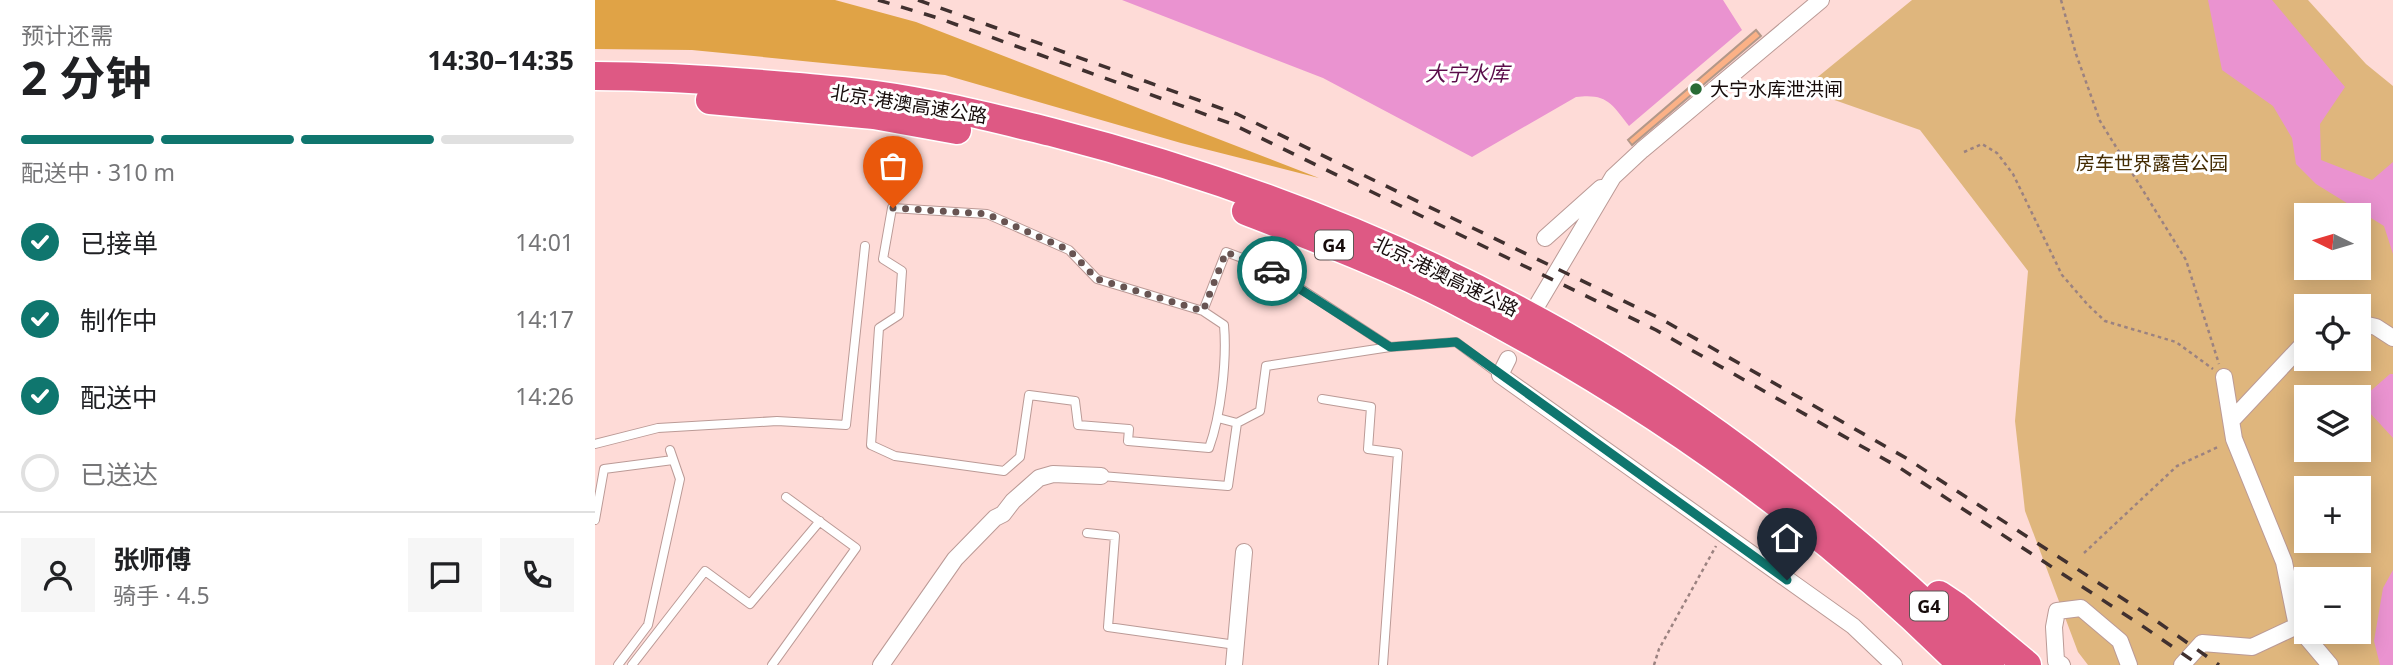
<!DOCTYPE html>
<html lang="zh">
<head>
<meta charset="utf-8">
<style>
  body { margin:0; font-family:"Noto Sans","Noto Sans SC",sans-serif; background:#f6f6f6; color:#202124; height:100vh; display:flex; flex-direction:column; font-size:26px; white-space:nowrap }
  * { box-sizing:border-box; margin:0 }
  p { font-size:23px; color:#757577 }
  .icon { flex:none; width:38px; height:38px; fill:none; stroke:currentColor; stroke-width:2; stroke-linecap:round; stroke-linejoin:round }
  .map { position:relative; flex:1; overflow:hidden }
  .panel { display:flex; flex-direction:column; background:#fff; width:595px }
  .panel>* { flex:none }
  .needle { width:46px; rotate:275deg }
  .fabs { position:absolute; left:1699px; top:203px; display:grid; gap:14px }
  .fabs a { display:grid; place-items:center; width:77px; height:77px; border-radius:0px; background:#fff; box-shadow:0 4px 18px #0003; font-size:35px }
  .pin { position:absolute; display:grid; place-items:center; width:60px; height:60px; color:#fff; margin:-72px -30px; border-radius:50% 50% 50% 0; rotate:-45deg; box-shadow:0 0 7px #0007 }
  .pin .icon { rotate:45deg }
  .courier { position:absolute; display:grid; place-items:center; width:70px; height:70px; margin:-35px; border:5px solid #0f766e; border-radius:50%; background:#fff; color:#222; box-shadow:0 2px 9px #0007 }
  .head em { font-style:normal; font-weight:700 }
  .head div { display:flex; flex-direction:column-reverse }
  .head { display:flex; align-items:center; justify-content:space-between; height:119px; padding:0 21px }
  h1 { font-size:46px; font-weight:700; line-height:52px }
  .bar { display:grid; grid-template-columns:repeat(4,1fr); gap:10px 7px; align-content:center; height:84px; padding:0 21px }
  .bar i { height:9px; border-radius:5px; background:#e0e0e0 }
  .bar .selected { background:#0f766e }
  .bar p { grid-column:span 4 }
  .line { display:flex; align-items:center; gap:18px; padding:0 21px; border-top:2px solid #e0e0e0 }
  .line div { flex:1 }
  .round { display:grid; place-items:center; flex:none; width:74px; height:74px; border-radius:0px; background:#f6f6f6 }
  ol { padding:0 21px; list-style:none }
  li { display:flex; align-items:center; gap:21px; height:77px }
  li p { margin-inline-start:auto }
  li .icon { padding:7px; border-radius:50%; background:#0f766e; color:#fff; stroke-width:4 }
  li:last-child { color:#757577 }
  li i { width:38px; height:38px; border:4px solid #e0e0e0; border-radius:50% }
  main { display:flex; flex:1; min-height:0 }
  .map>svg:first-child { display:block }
</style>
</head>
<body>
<main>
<section class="panel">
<div class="head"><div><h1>2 分钟</h1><p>预计还需</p></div><em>14:30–14:35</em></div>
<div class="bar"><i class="selected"></i><i class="selected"></i><i class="selected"></i><i></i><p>配送中 · 310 m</p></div>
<ol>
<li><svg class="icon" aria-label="check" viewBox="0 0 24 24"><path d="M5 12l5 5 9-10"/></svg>已接单<p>14:01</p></li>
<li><svg class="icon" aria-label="check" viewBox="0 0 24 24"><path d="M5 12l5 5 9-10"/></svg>制作中<p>14:17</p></li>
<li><svg class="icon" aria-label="check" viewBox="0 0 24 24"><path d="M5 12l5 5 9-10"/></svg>配送中<p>14:26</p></li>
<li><i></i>已送达</li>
</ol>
<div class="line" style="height:126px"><a class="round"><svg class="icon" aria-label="person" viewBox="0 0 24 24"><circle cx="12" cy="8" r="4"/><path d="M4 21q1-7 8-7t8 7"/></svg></a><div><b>张师傅</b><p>骑手 · 4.5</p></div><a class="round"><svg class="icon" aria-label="chat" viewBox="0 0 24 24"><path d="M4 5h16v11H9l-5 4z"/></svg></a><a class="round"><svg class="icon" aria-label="phone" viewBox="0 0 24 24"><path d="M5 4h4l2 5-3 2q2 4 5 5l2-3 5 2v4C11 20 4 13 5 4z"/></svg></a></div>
</section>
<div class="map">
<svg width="1798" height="665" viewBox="0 0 1798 665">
  <rect width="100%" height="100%" fill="#fedbd7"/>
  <path fill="#dfb67d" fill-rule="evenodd" d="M1317,0h396l58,64 27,22v579h-305l-10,-13 -53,-141 -10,-90 13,-150 -108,-141 -117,-41zM1712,215h52v53h-52zM1712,306h52v53h-52zM1712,397h52v53h-52zM1712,488h52v53h-52zM1712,579h52v53h-52z"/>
  <path fill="#e0a346" d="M0,0h240l81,22 403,156 -138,-35 -236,-68 -253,-25 -97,-1z"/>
  <path fill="#ea93d0" d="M527,0h601l19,30 -113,96c-17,-22 -22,-33 -53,-29l-104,60 -149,-79z
    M1613,0h64l73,87 -25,37 1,36 51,20 21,-18v92l-9,-28 -68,-42 -20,-20 -4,-26 -19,-32 -51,-36z
    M1795,374h3v64l-34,-37z
    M1798,570v95h-13l-6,-24 9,-53z"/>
  <path fill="#fbb186" stroke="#b39889" stroke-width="2" d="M1161,30l5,6 -129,109 -4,-5z"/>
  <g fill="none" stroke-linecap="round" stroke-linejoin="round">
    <g stroke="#bb9a96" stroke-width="10">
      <path id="service" d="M608,311l21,14c3,35 -3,90 -15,123l-81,-7 1,-12 -51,-4 -3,-24 -46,-6 -9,62 -16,14 -109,-15 -24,-11 8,-117 20,-13 3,-44 -19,-12 9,-51 95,6 82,36 28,29 106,32 23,-59 43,16 121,79
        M727,399l49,8 -3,42 30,4 -15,212
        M623,418l19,5 23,-12 6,-45 124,-19 66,-5 44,33
        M0,444l63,-16 119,-7 69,4 19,-179
        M506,476l127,10 9,-63
        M0,520l9,-51 69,-9
        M492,533l28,3 -7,91 128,18
        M23,665l30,-40 32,-146 -10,-29
        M37,665l73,-94 45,33 70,-83
        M177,665l84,-117 -70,-51"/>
    </g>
    <g stroke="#bb9a96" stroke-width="18">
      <path id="minor" d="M950,238l56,-50
        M941,307l77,-130 29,-27 179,-150
        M1764,323l17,4 17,11
        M913,359l-8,16 353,251 41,39
        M1636,421l76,-81
        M1702,626l33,39
        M286,665l74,-106 40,-41 8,-4 10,-13 26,-23 14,-4 48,2
        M639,665l10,-113
        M1467,665l-6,-4 -2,-34 3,-16 24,-3 39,33 9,24
        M1587,665l20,-22 50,4 45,-21 -13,-64 -50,-123 -10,-62"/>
    </g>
    <g stroke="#fff" stroke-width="31">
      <path id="motorway" d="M0,76c67,0 136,5 203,11 26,3 52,4 78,8 59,8 117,23 175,37 179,46 353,112 514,204 156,89 297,204 425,329
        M115,100l164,15 83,15
        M651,211c69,27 139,53 205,87 186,96 362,218 511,367
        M1344,595l18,12 70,58"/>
    </g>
    <path stroke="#9b8280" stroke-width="2.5" stroke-dasharray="3.5 3.5" stroke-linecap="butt" d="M1466,0l15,54 24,67 86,139 33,104
      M1369,152l18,-8 15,9 16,21 49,101 26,30 17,16 71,21 37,27
      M1489,553l93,-87 43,-20
      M1059,665l5,-16 57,-103"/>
    <use href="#service" stroke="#fff" stroke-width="8"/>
    <use href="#minor" stroke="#fff" stroke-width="16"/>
    <use href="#motorway" stroke="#de5984" stroke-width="28"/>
    <path stroke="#40302f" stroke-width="3.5" stroke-dasharray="12 12" stroke-linecap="butt" d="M283,0l60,18 294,106 424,206 244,138 241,157 58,40
      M323,0l319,114 424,205 245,139 242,157 71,50"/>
  </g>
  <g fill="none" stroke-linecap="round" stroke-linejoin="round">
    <path stroke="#685452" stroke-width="7" stroke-dasharray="0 12.6" d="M298,208l94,6 82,36 28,29 106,32 23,-59 46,19"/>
    <path stroke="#0f766e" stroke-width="9" d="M677,271l118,76 66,-5 331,238"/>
  </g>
  <circle fill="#296b35" stroke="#fff" stroke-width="2.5" cx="1101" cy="89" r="7"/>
  <g text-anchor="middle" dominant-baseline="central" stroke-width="6" stroke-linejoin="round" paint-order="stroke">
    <g fill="#fff" stroke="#5d5554" stroke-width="2">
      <rect x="720" y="230.5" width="38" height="29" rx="5"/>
      <rect x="1315" y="591.5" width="38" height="29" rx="5"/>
    </g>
    <g font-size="18" font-weight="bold" fill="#170c0b">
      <text x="739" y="245">G4</text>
      <text x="1334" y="606">G4</text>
    </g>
    <g font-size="19" fill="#170c0b" stroke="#fff" text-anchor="start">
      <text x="1115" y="89">大宁水库泄洪闸</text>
    </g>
    <g font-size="19" fill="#170c0b" stroke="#fff">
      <text transform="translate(314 104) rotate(9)">北京-港澳高速公路</text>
      <text transform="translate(851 276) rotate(26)">北京-港澳高速公路</text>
    </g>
    <g font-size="19" fill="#442c03" stroke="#fff">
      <text x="1557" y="163">房车世界露营公园</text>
    </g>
    <g font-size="21" font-style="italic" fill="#5b0d4a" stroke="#fff">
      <text x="872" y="73">大宁水库</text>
    </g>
  </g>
</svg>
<div class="fabs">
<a><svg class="needle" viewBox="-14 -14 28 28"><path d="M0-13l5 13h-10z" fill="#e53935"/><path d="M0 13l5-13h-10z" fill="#757577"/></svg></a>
<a><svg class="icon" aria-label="locate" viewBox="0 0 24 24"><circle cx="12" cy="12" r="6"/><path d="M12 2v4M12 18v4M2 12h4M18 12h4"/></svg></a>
<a><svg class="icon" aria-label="layers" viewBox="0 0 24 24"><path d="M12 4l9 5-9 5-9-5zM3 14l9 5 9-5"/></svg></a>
<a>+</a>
<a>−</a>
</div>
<div class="pin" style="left:298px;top:208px;background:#ea580c"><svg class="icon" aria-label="bag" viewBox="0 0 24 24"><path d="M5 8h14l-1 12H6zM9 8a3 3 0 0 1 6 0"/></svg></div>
<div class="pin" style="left:1192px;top:580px;background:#1f2937"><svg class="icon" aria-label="home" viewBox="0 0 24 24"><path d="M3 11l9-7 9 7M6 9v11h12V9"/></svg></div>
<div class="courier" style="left:677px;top:271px"><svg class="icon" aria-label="car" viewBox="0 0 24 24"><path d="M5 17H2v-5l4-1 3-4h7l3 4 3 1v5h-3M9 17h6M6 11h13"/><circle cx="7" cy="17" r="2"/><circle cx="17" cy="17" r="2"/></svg></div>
</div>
</main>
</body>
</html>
